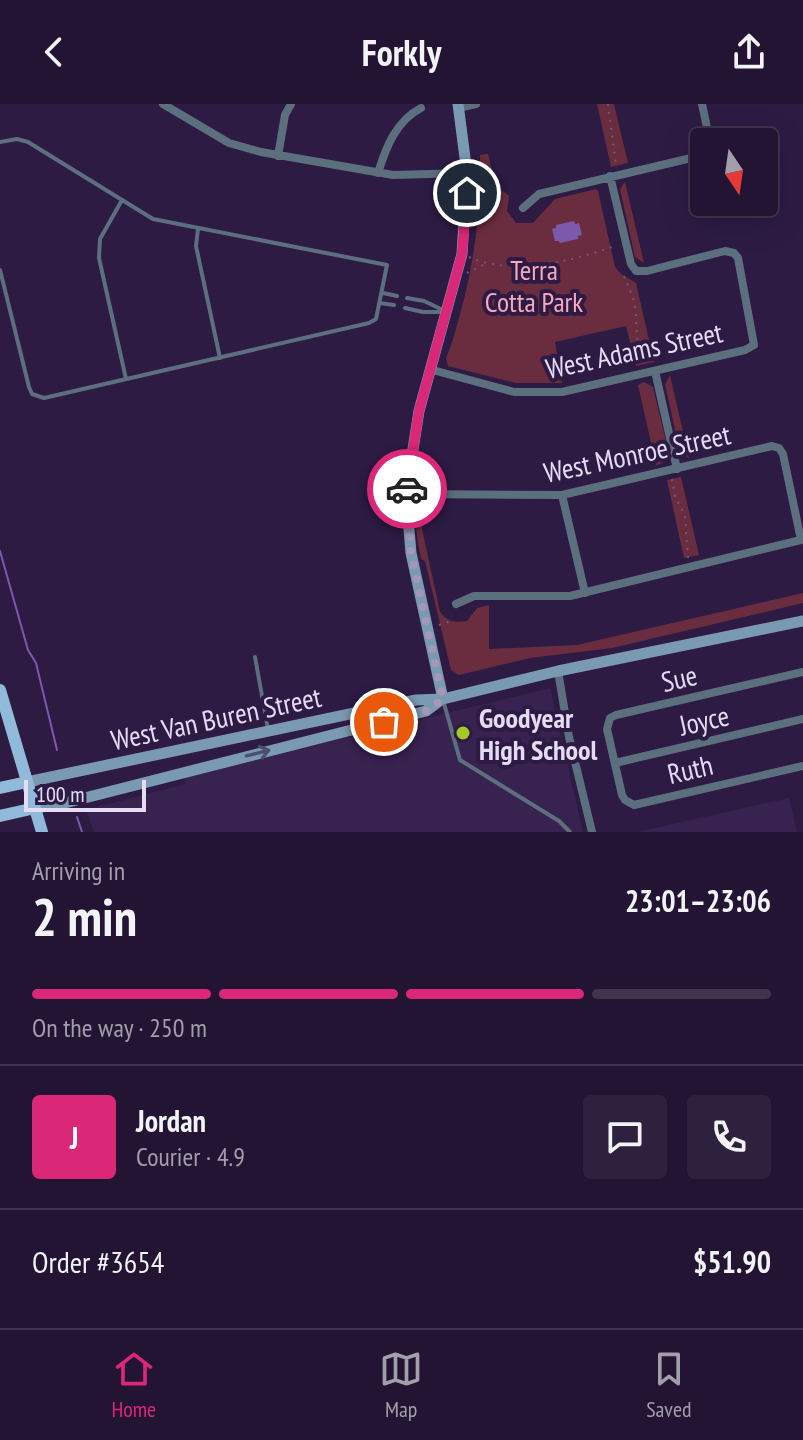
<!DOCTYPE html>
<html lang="en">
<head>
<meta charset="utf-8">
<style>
  body { margin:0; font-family:"PT Sans Narrow",sans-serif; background:#2e213e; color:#f1f3f6; height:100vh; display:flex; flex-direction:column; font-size:30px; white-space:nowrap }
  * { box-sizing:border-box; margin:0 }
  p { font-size:26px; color:#a29eac }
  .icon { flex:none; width:44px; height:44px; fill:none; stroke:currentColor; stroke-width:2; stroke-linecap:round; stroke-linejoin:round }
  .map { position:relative; height:728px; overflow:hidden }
  .sheet { display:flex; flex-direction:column; background:#221432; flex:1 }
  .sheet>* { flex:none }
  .needle { width:52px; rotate:167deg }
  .tools { position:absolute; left:690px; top:24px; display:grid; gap:16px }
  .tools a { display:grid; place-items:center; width:88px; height:88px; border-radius:8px; background:#221432; box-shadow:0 8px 32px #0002,0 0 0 2px #3f334d; font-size:40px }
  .scale { position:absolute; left:24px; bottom:20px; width:122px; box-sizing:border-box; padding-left:8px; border:4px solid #e5dbf5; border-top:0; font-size:22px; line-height:28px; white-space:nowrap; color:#e5dbf5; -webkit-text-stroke:6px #2d1b43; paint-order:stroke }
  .pin { position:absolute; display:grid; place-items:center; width:68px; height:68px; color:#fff; margin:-34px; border:4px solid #fff; border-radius:50%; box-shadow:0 2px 8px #0007 }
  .courier { position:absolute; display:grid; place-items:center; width:80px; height:80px; margin:-40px; border:6px solid #db2777; border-radius:50%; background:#fff; color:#222; box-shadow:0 2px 10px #0007 }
  .headline em { font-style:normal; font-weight:700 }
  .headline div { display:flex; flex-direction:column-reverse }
  .headline { display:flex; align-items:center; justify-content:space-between; height:136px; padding:0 32px }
  h1 { font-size:52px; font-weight:700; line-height:60px }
  .bar { display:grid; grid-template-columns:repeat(4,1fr); gap:12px 8px; align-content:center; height:96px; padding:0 32px }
  .bar i { height:10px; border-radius:6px; background:#3f334d }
  .bar .active { background:#db2777 }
  .bar p { grid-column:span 4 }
  .line { display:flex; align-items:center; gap:20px; padding:0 32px; border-top:2px solid #3f334d }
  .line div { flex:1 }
  .round { display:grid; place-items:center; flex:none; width:84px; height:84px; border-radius:8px; background:#2e213e }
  header { display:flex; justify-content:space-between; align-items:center; height:104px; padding:0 32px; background:#221432; font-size:36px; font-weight:700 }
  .dock { display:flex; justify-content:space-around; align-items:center; height:112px; border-top:2px solid #3f334d; background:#221432; font-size:22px; color:#a29eac }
  .dock a { display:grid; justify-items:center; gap:4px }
  .dock .active { color:#db2777 }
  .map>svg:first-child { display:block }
</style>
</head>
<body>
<header><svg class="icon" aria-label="back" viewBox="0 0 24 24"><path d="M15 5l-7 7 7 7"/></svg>Forkly<svg class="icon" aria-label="share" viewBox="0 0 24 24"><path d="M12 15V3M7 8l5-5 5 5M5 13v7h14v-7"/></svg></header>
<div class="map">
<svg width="803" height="728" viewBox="0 0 803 728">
  <rect width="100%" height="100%" fill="#2d1b43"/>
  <path fill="#382250" d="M550,584l33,144h-489l-8,-22 99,-26 -1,-7z
    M789,694l8,34h-160z"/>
  <path fill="#6a2d40" d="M597,0h17l14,59 -17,4z
    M488,50l8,32 13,10 -2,15 9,12h17l22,-24 41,-10 2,2 17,76 6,7 15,9 18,79 -18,4 -10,-40 -71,16 7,41h-46l-68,-17 -2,-8c7,-15 10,-31 15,-47 14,-53 20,-102 19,-156z
    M625,78l19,81 -9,-6 -15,-68z
    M670,271l19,83 -9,-6 -15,-68z
    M644,278l9,5 15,63 -1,7 -4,6 -7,2 -18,-80z
    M681,373l18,78 -15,3 -17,-78z
    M421,398l1,27 18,83c8,10 15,11 27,9l10,-13 12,-3v44l88,-4 226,-52v10l-191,45 -82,10 -71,17 -8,-5 -26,-109 -4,-2c-3,-18 -9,-40 0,-57z"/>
  <path fill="#7d59ab" d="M574,117l1,3 4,-1 3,12 -4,1v3l-18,4 -1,-2h-4l-3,-12 4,-1v-3z"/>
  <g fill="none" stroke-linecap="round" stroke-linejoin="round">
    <path stroke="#7d59ab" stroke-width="2" d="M0,447l28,99 8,13 21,87
      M77,713l5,15"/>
    <path stroke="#6b5b7f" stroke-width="2" stroke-dasharray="2 6" stroke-linecap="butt" d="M608,0l8,62
      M469,153c43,19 100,5 143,-10
      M467,169l16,-8
      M624,172c4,10 9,19 11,31 3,25 -1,33 10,58
      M672,375l3,18 10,18 3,43
      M439,521l12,-4"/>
    <path stroke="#5c6f7f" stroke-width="4" d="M0,38l17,-3 11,3 125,77 234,46 -11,54 -7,4 -325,75 -12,-4 -3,-7 -29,-117
      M122,96l-22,39 -1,19 27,121
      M198,125l-2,17 24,112
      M383,189l14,3
      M407,194l17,3 21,10
      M380,199l14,2
      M405,204l18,4h22
      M374,384l1,12
      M255,553l13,72
      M443,596l17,60 99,61 11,11"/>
    <path stroke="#5c6f7f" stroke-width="8" d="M163,0l66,39 32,9 132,23 74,-2
      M702,0l8,38
      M458,4l18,-4
      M278,52l7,-41 6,-11
      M378,69c8,-26 18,-52 43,-65
      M523,104l16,-14 165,-39
      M429,265l85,23h48l183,-42 9,-5 -16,-87 -4,-5 -9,-2 -78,20h-11l-5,-7 -21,-88
      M655,267l22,98
      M406,390l156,1 210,-49 7,2 4,6 18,86 -231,56h-96l-18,8
      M562,391l23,98
      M558,567l11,66 23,95
      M803,568l-187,43 -6,3 -3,11 15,66 3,5 9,5 169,-39
      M615,659l188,-44"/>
    <path stroke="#7a99b2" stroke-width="11" d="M443,595l-32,-146 -5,-59 13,-83 43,-157 5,-81 -9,-69
      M27,678l389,-82 27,-1 115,-28 245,-50
      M35,704l26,-4 365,-93 16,-12"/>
    <path stroke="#91b9d9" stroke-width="12" d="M0,586l42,142
      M0,684l27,-6
      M0,712l35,-8"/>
  </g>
  <defs><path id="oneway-shaft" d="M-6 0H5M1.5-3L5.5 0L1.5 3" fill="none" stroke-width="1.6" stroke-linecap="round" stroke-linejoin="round" transform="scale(2)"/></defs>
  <use stroke="#4c4d6f" href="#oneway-shaft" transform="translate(258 649) rotate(-14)"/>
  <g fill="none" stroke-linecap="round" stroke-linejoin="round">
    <path stroke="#a598b7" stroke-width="8" stroke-dasharray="0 14.4" d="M384,618l42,-11 17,-12 -32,-146 -4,-64"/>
    <path stroke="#db2777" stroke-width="10" d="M407,385l12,-78 43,-157 5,-61"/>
  </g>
  <circle fill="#a3c927" stroke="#2d1b43" stroke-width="3" cx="463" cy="629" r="8"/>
  <g text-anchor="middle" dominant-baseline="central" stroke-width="8" stroke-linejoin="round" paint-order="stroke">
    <g font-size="28" fill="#f7a8bc" stroke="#2d1b43">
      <text x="534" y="165">Terra<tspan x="534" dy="32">Cotta Park</tspan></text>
    </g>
    <g font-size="28" fill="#e5dbf5" stroke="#2d1b43">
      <text transform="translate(634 246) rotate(-12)">West Adams Street</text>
      <text transform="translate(637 349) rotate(-12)">West Monroe Street</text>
      <text transform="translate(679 574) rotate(-13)">Sue</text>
      <text transform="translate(216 614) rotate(-12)">West Van Buren Street</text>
      <text transform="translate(704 616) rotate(-13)">Joyce</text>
      <text transform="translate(690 665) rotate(-13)">Ruth</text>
    </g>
    <g font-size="28" font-weight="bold" fill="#e5dbf5" stroke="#2d1b43" text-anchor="start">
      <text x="479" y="613">Goodyear<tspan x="479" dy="32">High School</tspan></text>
    </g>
  </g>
</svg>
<div class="tools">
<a><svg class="needle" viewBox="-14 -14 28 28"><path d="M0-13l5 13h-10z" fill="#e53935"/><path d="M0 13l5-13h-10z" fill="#a29eac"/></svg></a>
</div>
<div class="scale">100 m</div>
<div class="pin" style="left:384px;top:618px;background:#ea580c"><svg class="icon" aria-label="bag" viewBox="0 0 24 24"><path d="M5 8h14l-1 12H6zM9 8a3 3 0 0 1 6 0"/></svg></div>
<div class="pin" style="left:467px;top:89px;background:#1f2937"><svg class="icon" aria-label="home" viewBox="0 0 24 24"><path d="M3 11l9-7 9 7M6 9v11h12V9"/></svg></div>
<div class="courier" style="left:407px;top:385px"><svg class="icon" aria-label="car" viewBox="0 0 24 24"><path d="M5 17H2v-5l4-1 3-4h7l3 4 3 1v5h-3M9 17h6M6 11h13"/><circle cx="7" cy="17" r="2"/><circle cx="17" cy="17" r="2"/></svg></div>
</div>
<section class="sheet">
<div class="headline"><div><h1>2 min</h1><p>Arriving in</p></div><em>23:01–23:06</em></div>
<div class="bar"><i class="active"></i><i class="active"></i><i class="active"></i><i></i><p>On the way · 250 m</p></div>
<div class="line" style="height:144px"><b class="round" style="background:#db2777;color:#fff">J</b><div><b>Jordan</b><p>Courier · 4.9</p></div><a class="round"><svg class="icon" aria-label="chat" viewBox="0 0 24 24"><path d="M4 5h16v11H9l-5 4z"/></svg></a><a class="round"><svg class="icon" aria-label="phone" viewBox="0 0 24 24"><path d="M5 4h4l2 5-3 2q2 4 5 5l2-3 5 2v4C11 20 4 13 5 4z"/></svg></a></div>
<div class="line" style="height:104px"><div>Order #3654</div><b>$51.90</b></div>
</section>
<nav class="dock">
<a class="active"><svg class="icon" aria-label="home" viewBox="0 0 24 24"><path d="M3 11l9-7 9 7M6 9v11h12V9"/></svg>Home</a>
<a><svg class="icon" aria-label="map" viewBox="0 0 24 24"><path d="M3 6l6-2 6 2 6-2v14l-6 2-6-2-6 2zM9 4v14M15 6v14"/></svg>Map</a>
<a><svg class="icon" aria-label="saved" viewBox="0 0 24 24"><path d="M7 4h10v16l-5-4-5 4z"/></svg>Saved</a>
</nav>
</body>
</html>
